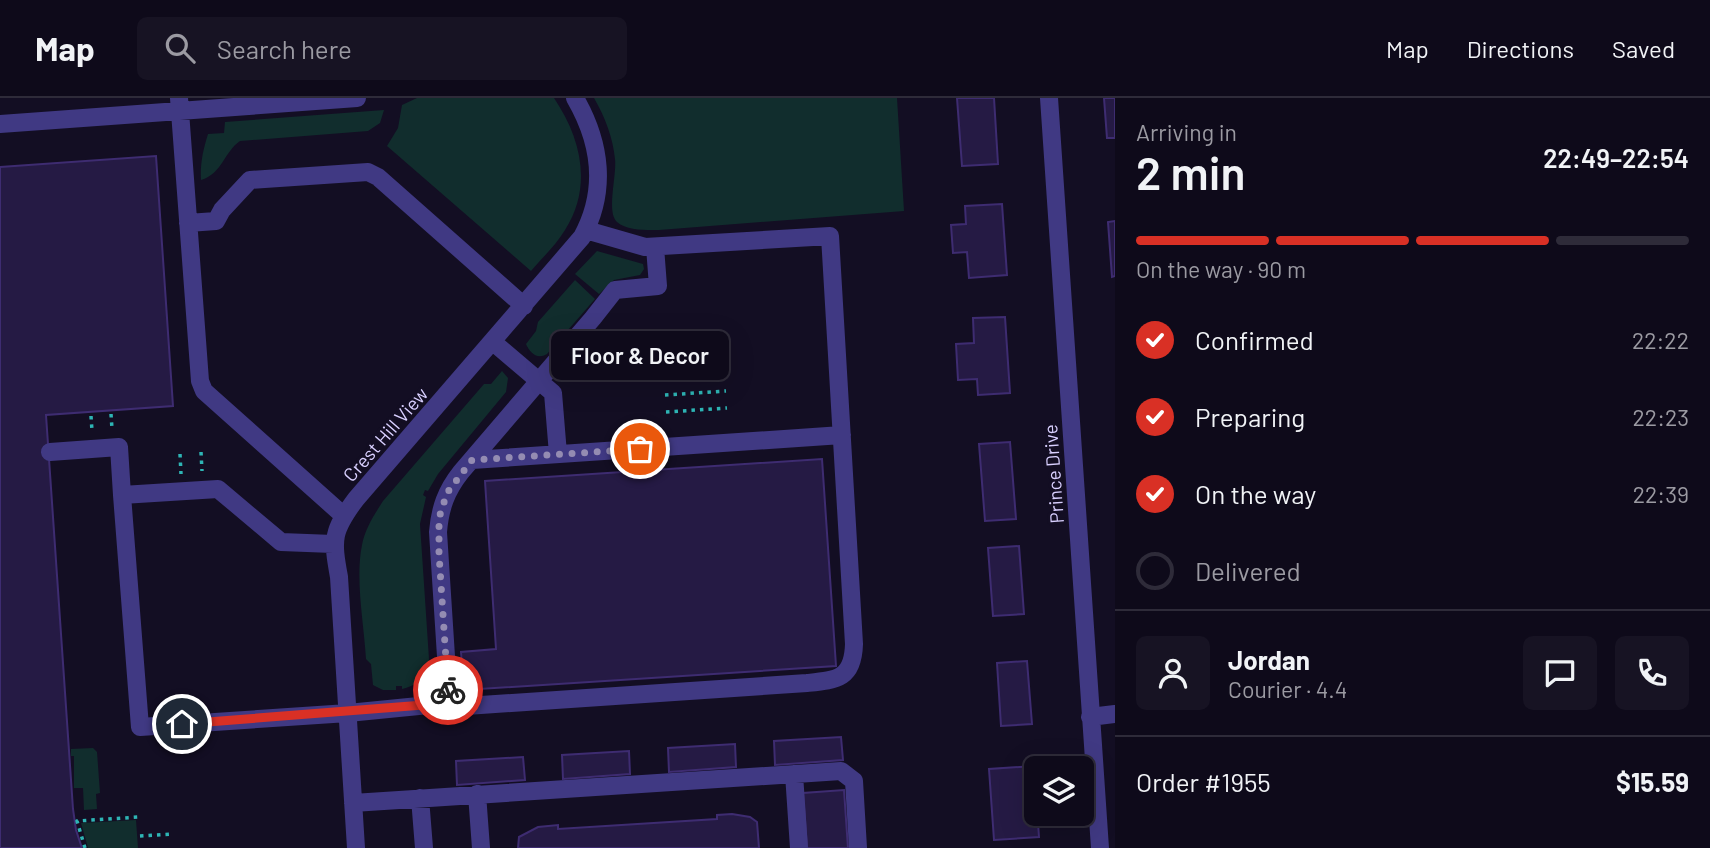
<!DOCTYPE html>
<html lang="en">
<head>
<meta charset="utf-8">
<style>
  body { margin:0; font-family:Barlow,sans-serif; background:#171323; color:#f1f3f6; height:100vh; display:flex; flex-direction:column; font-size:26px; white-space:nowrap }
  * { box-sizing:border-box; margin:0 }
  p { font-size:23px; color:#9b9aa2 }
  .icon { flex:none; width:38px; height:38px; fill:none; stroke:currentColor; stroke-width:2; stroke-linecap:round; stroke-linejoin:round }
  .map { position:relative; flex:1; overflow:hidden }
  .panel { display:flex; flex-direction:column; background:#0e0a1a; width:595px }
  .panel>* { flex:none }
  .tools { position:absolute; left:1024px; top:658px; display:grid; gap:14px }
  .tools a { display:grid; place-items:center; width:70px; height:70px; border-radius:10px; background:#0e0a1a; box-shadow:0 7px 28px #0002,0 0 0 2px #2e2b39; font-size:35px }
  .pin { position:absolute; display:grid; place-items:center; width:60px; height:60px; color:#fff; margin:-30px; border:4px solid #fff; border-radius:50%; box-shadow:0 2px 7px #0007 }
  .courier { position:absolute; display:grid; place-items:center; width:70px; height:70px; margin:-35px; border:5px solid #d93025; border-radius:50%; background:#fff; color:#222; box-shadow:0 2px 9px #0007 }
  .bubble { position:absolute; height:49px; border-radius:10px; background:#0e0a1a; box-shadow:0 7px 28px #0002,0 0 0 2px #2e2b39; font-size:23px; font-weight:600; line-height:49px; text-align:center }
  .summary em { font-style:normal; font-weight:600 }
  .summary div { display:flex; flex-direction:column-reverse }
  .summary { display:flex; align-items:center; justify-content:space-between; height:119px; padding:0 21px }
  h1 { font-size:46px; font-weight:600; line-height:52px }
  .bar { display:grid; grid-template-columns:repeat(4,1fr); gap:10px 7px; align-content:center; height:84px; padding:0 21px }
  .bar i { height:9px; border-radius:5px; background:#2e2b39 }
  .bar .on { background:#d93025 }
  .bar p { grid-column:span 4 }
  .line { display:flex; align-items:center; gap:18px; padding:0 21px; border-top:2px solid #2e2b39 }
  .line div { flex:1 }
  .round { display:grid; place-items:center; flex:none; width:74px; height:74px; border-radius:10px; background:#171323 }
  ol { padding:0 21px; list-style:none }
  li { display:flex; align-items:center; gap:21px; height:77px }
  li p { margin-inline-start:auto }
  li .icon { padding:7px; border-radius:50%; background:#d93025; color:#fff; stroke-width:4 }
  li:last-child { color:#9b9aa2 }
  li i { width:38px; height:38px; border:4px solid #2e2b39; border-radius:50% }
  header { display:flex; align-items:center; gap:42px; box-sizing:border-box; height:98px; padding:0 35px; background:#0e0a1a; border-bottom:2px solid #2e2b39 }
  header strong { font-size:33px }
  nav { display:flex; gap:38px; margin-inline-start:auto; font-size:24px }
  .search { width:490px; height:63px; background:#171323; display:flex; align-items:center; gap:18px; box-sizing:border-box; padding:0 24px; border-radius:10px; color:#9b9aa2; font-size:26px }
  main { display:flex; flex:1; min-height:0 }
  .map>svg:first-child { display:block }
</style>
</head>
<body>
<header>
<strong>Map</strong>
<div class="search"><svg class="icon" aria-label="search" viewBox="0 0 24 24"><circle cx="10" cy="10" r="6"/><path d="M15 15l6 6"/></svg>Search here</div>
<nav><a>Map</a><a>Directions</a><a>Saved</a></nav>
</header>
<main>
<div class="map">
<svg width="1115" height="750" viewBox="0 0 1115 750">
  <rect width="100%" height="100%" fill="#130e23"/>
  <path fill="#112d2d" d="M417,0h137c27,40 39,88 11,132 -9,15 -23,28 -34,41l-144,-125 11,-18 4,-23z
    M594,0h303l7,113 -245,19c-12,0 -32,1 -42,-8 -11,-10 0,-47 -2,-63 -2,-21 -10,-42 -21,-61z
    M384,12l-4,13 -12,8 -128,10c-16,11 -18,33 -39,39 -1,-16 2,-30 7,-46l16,-1 1,-11z
    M597,153l46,13 1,5 -4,6 -26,5 -15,14 -24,-20z
    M575,182l20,19 -48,55c-10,6 -17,-1 -21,-10l10,-13 2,-9z
    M502,273l6,7 -2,14 -68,82 -10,17 -3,-1 -2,5 3,2 -6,27 9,135c-2,17 -10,26 -27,30v-3h-6v4h-13l-10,-5 -2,-21 -5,-5c-2,-35 -11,-80 -4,-114 3,-16 12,-30 21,-44l101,-117h7z
    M93,650l4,4 3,41 -4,1 1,15 -13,1 -1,-22h-9v-32h-3v-7z
    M136,722l2,28h-50l-7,-25z"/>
  <path fill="#251a44" stroke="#3e2c71" stroke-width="2" d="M957,0h37l4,66 -36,2z
    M1104,0h11v40h-8z
    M156,58l17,250 -127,9 27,394 3,21 6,18h-82v-681z
    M1002,106l5,71 -38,3 -2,-26 -14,1 -2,-28 15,-1 -1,-18z
    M1115,123v55l-3,1 -4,-55z
    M1005,219l5,76 -32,2 -1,-16 -19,1 -2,-36 18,-1 -1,-25z
    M1010,344l6,77 -31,2 -6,-77z
    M822,361l14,207 -372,24 -3,-38 35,-3 -11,-168z
    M1019,448l5,68 -31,2 -5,-68z
    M1027,563l5,63 -31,2 -4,-63z
    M841,639l2,23 -68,5 -1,-24z
    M735,646l1,23 -67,5 -1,-24z
    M629,653l1,23 -67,5 -1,-24z
    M523,659l2,23 -68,5 -1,-24z
    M1034,668l5,71 -45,3 -5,-71z
    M844,692l4,58h-41l-4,-55z
    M732,716l18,3 7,5 2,26h-241l1,-11 19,-10 20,-2v4l159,-10v-4z"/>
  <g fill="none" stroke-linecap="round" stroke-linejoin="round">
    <path stroke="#2eb5b5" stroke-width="3.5" stroke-dasharray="3.5 5" stroke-linecap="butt" d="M665,297l61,-4
      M666,314l61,-4
      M111,316l1,15
      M91,318l1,15
      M201,354l1,19
      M180,356l1,20
      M140,738l32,-2
      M85,750l-8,-27 62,-4"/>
    <path stroke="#403983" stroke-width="18" d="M179,0l21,283 4,10 140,125
      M1049,0l51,750
      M0,26l357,-26
      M188,125l28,-2 6,-11 28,-30 118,-8 10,5 146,129
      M493,244l60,51 5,61
      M50,354l69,-5 3,48
      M472,362l370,-25
      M333,446l-52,-2 -63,-53 -96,6 18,232 208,-14 101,-10 17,3 341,-23c30,-3 46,-4 47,-39l-24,-408 -185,11 -59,-17
      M449,605l-11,-171c2,-24 8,-41 23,-60l132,-154 22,-28 43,-4 -3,-39
      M1090,619l25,-3
      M794,676l5,74
      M477,696l4,54
      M420,700l4,50
      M353,705l488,-32 13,10 4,67
      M356,750l-17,-271c-7,-38 -7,-46 17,-78l226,-262c25,-46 19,-94 -7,-139"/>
  </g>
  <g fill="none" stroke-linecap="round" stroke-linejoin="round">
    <path stroke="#948cb2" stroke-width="7" stroke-dasharray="0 12.6" d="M448,592l-9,-136v-36l8,-25 25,-33 168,-11"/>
    <path stroke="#d93025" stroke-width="9" d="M182,626l267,-21 -1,-13"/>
  </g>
  <g text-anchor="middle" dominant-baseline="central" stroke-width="6" stroke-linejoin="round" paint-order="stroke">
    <g font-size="19" fill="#d9d0ff" stroke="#130e23">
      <text transform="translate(385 336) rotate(-49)">Crest Hill View</text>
      <text transform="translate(1053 376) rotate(-94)">Prince Drive</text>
    </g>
  </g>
</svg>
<div class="tools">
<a><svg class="icon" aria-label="layers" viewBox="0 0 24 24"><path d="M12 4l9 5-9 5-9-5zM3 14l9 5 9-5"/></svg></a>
</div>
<div class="pin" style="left:640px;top:351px;background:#ea580c"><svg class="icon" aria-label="bag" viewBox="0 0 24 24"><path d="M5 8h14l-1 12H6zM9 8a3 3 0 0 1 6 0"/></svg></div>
<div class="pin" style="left:182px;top:626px;background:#1f2937"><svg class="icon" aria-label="home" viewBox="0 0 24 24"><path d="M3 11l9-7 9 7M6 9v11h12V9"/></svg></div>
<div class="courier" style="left:448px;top:592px"><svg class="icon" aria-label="bike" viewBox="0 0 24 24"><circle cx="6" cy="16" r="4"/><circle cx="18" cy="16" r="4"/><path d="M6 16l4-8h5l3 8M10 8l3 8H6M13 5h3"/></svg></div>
<div class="bubble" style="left:551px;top:233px;width:178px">Floor &amp; Decor</div>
</div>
<section class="panel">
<div class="summary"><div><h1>2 min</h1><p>Arriving in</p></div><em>22:49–22:54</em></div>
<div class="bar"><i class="on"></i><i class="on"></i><i class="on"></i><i></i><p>On the way · 90 m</p></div>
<ol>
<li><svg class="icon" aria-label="check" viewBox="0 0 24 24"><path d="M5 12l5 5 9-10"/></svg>Confirmed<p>22:22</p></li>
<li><svg class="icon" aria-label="check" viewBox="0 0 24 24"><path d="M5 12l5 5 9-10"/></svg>Preparing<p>22:23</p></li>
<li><svg class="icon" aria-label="check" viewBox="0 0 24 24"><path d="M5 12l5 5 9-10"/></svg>On the way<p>22:39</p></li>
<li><i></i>Delivered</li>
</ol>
<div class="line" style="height:126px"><a class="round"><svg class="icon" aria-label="person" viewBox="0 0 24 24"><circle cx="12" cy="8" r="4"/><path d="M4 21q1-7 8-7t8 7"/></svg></a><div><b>Jordan</b><p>Courier · 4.4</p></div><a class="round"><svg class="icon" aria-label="chat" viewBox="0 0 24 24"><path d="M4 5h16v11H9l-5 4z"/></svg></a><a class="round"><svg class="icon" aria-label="phone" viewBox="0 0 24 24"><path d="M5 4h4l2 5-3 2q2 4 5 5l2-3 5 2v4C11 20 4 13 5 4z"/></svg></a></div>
<div class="line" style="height:91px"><div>Order #1955</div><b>$15.59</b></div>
</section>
</main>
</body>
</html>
